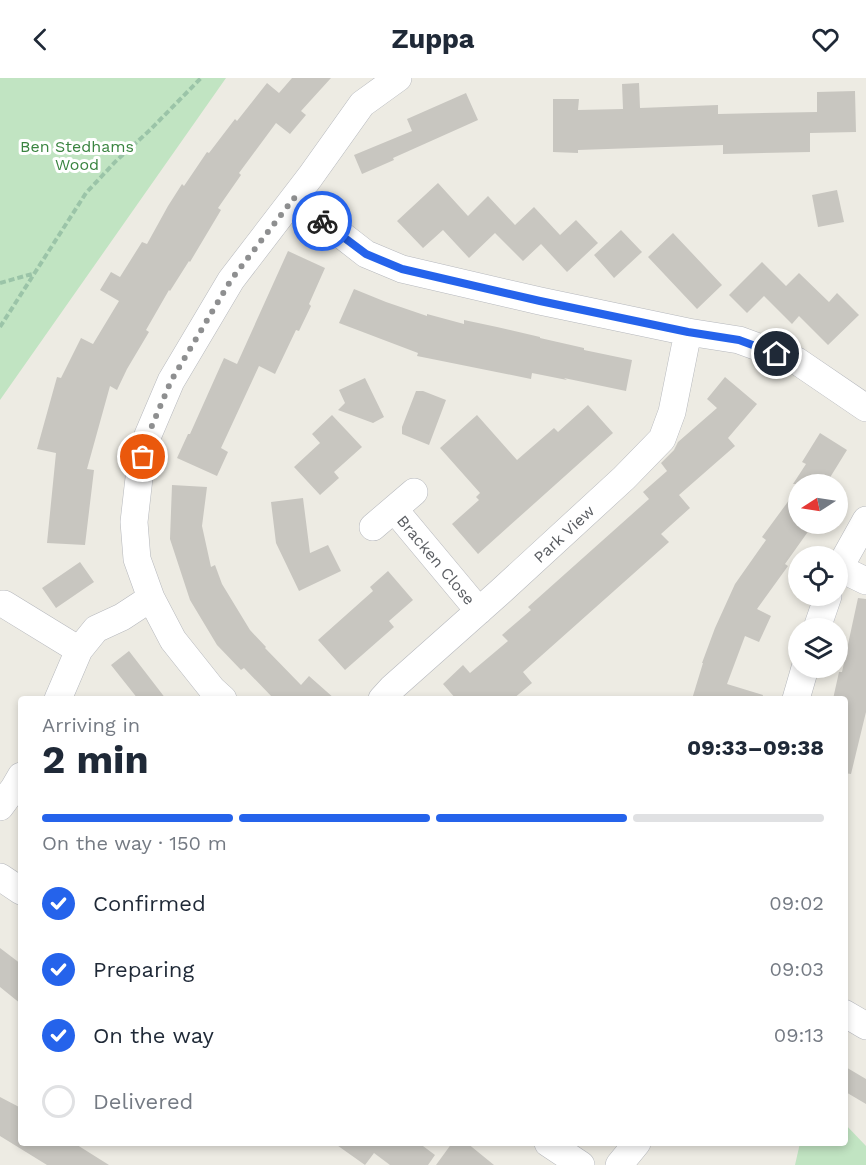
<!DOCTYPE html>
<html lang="en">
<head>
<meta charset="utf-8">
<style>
  body { margin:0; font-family:"Work Sans",sans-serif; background:#f2f2f3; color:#1f2937; height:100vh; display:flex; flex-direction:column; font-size:22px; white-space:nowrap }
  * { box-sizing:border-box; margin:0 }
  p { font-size:20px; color:#747a83 }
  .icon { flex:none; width:33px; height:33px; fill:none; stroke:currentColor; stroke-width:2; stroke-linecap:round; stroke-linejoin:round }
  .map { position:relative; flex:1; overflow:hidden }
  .panel { position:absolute; left:18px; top:618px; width:830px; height:450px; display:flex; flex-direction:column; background:#fff; border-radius:6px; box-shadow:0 3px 9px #0003 }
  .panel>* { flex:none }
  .needle { width:39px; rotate:258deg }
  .controls { position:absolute; left:788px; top:396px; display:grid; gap:12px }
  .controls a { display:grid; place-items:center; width:60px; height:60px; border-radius:50%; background:#fff; box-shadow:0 3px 9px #0003; font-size:30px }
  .pin { position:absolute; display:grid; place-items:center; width:51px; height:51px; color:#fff; margin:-26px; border:3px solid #fff; border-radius:50%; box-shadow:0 2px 6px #0007 }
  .courier { position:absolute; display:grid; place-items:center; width:60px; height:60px; margin:-30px; border:4px solid #2563eb; border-radius:50%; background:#fff; color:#222; box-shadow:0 2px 8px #0007 }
  .summary em { font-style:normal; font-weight:700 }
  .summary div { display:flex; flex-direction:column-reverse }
  .summary { display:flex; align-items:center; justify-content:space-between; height:102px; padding:0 24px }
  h1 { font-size:39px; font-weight:700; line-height:45px }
  .bar { display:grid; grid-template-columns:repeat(4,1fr); gap:9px 6px; align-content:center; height:72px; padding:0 24px }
  .bar i { height:8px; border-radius:4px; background:#e0e1e3 }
  .bar .on { background:#2563eb }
  .bar p { grid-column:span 4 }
  ol { padding:0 24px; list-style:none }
  li { display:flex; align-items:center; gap:18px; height:66px }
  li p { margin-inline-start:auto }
  li .icon { padding:6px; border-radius:50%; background:#2563eb; color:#fff; stroke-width:4 }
  li:last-child { color:#747a83 }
  li i { width:33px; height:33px; border:3px solid #e0e1e3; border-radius:50% }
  header { display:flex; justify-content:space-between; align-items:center; height:78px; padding:0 24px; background:#fff; font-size:27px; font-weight:700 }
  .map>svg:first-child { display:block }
</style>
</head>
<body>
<header><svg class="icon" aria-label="back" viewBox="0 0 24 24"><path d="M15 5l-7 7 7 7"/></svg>Zuppa<svg class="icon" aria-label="heart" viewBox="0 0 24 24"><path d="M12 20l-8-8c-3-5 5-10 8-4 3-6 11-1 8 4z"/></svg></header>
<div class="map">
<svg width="866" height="1087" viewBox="0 0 866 1087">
  <rect width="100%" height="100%" fill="#edebe3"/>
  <path fill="#c1e4c2" d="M0,0h226l-226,322z
    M845,1046l21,22v19h-71l5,-22h44z"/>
  <path fill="#c8c6c0" d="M292,0h39l-30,33 5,4 -16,19 -14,-11 -37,50 2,2 -23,33 3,2 -31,52 -1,-1 -19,30 -1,-1 -23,40 3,2 -22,37 -10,21 -7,-4 -23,83 7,1 -9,75 -38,-2 9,-90 -19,-4 20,-72 4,1 20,-40 12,6 26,-43 -19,-11 11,-18 9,5 22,-35 5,2 21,-38 14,-22 2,2 23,-34 2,1 26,-34 2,2 30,-38 12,10z
    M639,5l1,25 78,-3v9l99,-2v-20l38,-1 1,41 -46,1v19l-87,2v-9l-145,5v3l-25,-1v-53h26l-1,11 45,-1 -1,-25z
    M466,15l12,27 -85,38 1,2 -32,14 -8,-19 58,-24 -5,-12z
    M438,105l30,33 20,-20 27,29 19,-18 26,28 16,-15 22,23 -31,29 -26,-28 -18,17 -28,-28 -26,25 -26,-28 -20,18 -26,-27z
    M837,112l7,32 -26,5 -6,-32z
    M621,152l21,22 -28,26 -20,-23z
    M673,155l49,52 -25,24 -49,-52z
    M288,173l37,17 -16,36 2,2 -12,25 -3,-1 -21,44 -16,-8 -38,82 7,4 -11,24 -40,-18 11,-24h2l34,-76 13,6z
    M762,184l24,24 13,-13 30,29 8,-9 22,22 -31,30 -29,-29 -7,8 -28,-28 -17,17 -18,-18z
    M354,211l32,13 41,14v-2l37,10v-4l33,7 43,10v1l44,10v2l48,10 -6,31 -62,-13 3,2 -35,-7 -1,6 -114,-23 1,-3 -79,-30z
    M725,299l32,27 -29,34 7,8 -56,49 11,13 -29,26 8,8 -146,130 9,11 -19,16h-57l-13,-15 20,-19 7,8 38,-32 -6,-6 29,-25 -3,-3 121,-108 -6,-7 24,-21 -6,-8 13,-13 4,-8 39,-34 -10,-9z
    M365,300l19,39 -11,6 -35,-13 7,-7 -6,-13z
    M416,313h7l23,9 -17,45 -27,-11v-7z
    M588,327l25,28 -135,121 -26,-30 27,-24 -3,-3 4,-4 -40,-45 37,-33 40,45 37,-32 4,4z
    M332,337l30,32 -28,25 5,6 -19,17 -26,-28 26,-24 -8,-9z
    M820,355l27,17 -21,34h-33l13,-20 -4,-2z
    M172,407l35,2 -5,39 9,41 4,-2 7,19 28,46 16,17 -1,1 36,37 8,-9 26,23h-61l-30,-31 -3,2 -24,-25 -27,-45 -20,-61z
    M798,410v36h10l4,2 -27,38 3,2 -31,43 14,7 -12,26 -14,-6 -18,48 36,11 -1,4h-70l11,-36h-1l13,-35 20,-44 31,-44 -4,-3z
    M303,420l7,55 18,-8 13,26 -42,20 -23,-48 -5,-41z
    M80,484l14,20 -38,26 -14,-20z
    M388,493l25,29 -24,21 5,6 -49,43 -27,-30 55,-49 -3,-4z
    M858,520l8,1v113l-15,62 -7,-1v-74h-11l6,-27h3z
    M129,573l37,48h-28l-27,-34z
    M0,870l21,16v40l-21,-17z
    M844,988l22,13v25l-22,-13z
    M0,1019l21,11v35h53l35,22h-62l-47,-29z
    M334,1065h85l16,12 -7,10h-38l-16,-12 -9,12z
    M452,1065h15l27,22h-58z"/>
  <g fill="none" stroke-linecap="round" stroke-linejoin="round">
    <g stroke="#b6b8bd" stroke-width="28">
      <path id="minor" d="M294,120l72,56 36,15 138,32 148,31 51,8 58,21 69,47
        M394,431l85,102
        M373,449l41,-35
        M839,490l27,13
        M837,494l29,-52
        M4,526l75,46
        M817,550l11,-32
        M58,621l21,-49 17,-21 26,-12 29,-19
        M223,621l-11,-10 -39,-49 -22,-42 -14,-39 -3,-37 5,-44 9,-43 23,-54 60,-101 79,-103 52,-73 36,-26
        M382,621l10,-11 108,-96 124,-114 38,-39 10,-27 16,-80
        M796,621l9,-31
        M0,729l14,-19 7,-12
        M0,799l21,14
        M844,935l22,13
        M548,1065l33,22
        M619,1087l18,-22"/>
    </g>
    <path stroke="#9bc4a8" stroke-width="4" stroke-dasharray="6 3" stroke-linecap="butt" d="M0,205l32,-9
      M0,249l86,-134 30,-32 34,-31 51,-52"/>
    <use href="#minor" stroke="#fff" stroke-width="27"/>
  </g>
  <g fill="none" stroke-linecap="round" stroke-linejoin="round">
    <path stroke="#8e8f90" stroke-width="6" stroke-dasharray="0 10.8" d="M143,379l5,-22 23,-54 60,-101 63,-82 28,23"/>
    <path stroke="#2563eb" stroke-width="8" d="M322,143l44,33 36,15 138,32 148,31 51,8 38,14"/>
  </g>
  <g text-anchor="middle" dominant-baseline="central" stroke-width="6" stroke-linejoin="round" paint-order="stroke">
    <g font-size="16" fill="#3a8440" stroke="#fff">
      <text x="77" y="68">Ben Stedhams<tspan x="77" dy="18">Wood</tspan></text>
    </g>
    <g font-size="16" fill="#5b5e63" stroke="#fff">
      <text transform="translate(564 456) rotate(-43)">Park View</text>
      <text transform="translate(436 482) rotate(50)">Bracken Close</text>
    </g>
  </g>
</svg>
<div class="controls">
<a><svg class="needle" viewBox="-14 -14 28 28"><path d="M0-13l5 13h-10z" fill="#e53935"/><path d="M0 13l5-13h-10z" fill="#747a83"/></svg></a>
<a><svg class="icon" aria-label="locate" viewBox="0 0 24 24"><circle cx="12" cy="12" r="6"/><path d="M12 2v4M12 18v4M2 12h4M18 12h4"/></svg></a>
<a><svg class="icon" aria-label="layers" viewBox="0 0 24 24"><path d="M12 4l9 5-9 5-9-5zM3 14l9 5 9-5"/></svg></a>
</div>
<div class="pin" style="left:143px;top:379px;background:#ea580c"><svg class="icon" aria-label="bag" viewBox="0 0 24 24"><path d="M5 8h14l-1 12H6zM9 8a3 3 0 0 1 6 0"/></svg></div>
<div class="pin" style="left:777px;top:276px;background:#1f2937"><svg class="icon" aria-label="home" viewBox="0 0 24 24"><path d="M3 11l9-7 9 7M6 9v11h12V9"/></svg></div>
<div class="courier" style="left:322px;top:143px"><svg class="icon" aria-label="bike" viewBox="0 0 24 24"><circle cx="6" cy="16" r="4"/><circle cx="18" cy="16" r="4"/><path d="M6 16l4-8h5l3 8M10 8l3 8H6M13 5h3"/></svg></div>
<section class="panel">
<div class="summary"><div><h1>2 min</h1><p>Arriving in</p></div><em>09:33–09:38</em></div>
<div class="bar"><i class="on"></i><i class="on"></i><i class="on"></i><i></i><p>On the way · 150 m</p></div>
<ol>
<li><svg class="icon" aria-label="check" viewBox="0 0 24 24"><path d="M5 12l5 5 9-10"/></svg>Confirmed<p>09:02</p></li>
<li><svg class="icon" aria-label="check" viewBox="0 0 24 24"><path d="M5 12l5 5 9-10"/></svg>Preparing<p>09:03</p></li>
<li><svg class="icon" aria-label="check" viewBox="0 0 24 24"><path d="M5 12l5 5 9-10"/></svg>On the way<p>09:13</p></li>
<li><i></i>Delivered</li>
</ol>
</section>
</div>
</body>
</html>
